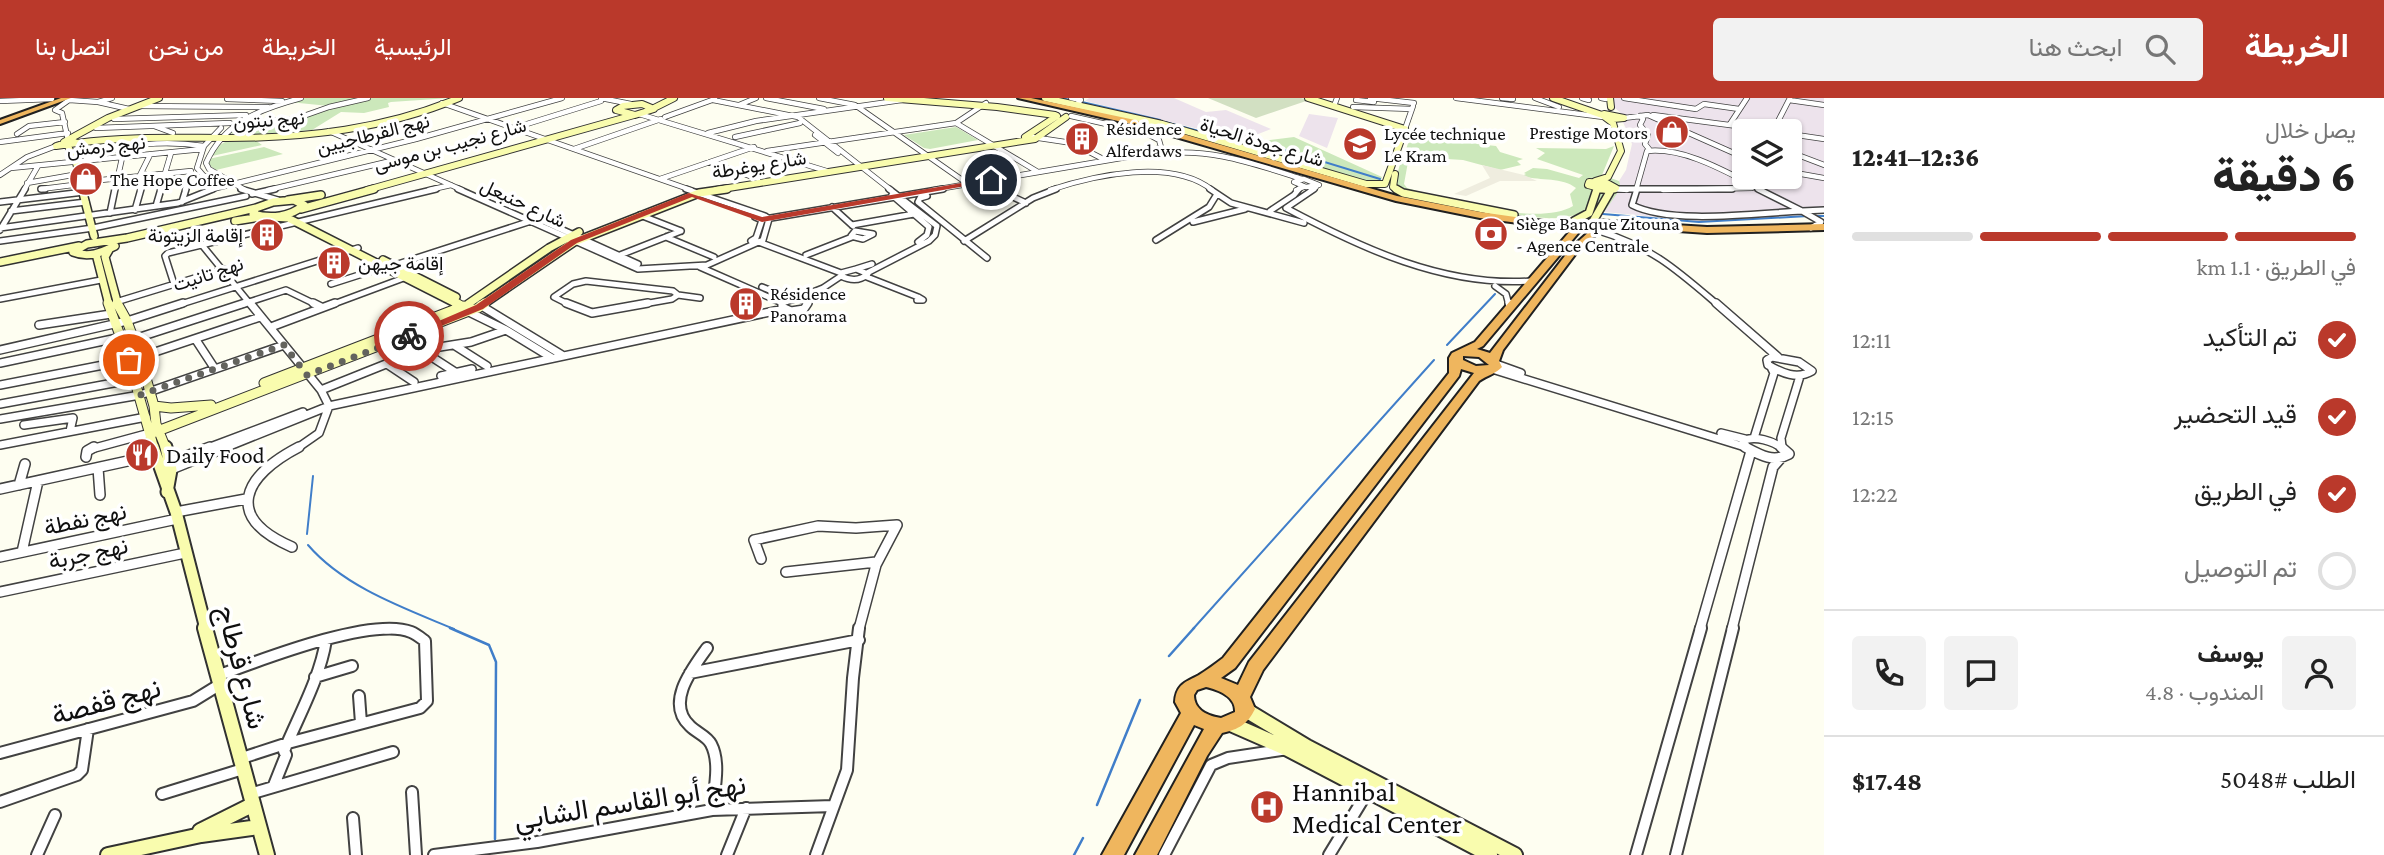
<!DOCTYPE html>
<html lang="ar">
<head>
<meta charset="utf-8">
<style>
  body { margin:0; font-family:"Crimson Pro",Vazirmatn,serif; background:#f2f2f2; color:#222; direction:rtl; height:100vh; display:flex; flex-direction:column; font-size:26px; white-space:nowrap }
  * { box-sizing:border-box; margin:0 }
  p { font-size:23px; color:#767676 }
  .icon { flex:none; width:38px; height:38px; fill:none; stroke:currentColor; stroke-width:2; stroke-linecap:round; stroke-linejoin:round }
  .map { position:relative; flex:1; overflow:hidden; direction:ltr }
  .details { display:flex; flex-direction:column; background:#fff; width:560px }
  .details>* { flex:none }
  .tools { position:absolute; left:1732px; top:21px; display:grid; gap:14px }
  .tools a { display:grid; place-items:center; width:70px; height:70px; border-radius:7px; background:#fff; box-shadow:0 2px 5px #0004; font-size:35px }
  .pin { position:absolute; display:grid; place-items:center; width:60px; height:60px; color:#fff; margin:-30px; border:4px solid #fff; border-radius:50%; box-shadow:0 2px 7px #0007 }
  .courier { position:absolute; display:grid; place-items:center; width:70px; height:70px; margin:-35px; border:5px solid #ba392b; border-radius:50%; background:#fff; color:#222; box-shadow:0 2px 9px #0007 }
  .summary em { font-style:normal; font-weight:800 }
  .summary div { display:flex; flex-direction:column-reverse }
  .summary { display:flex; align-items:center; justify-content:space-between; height:119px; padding:0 28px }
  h1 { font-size:46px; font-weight:800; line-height:52px }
  .bar { display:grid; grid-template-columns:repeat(4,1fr); gap:10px 7px; align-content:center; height:84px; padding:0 28px }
  .bar i { height:9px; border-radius:5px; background:#e0e0e0 }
  .bar .current { background:#ba392b }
  .bar p { grid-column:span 4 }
  .line { display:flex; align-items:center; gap:18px; padding:0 28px; border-top:2px solid #e0e0e0 }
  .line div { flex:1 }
  .round { display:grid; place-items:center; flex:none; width:74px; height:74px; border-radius:7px; background:#f2f2f2 }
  ol { padding:0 28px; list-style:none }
  li { display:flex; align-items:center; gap:21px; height:77px }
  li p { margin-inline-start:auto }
  li .icon { padding:7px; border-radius:50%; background:#ba392b; color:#fff; stroke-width:4 }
  li:last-child { color:#767676 }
  li i { width:38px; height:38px; border:4px solid #e0e0e0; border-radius:50% }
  header { display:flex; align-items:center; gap:42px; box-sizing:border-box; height:98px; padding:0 35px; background:#ba392b; color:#fff }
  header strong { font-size:33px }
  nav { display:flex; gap:38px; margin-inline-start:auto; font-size:24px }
  .search { width:490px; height:63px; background:#f2f2f2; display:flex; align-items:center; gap:18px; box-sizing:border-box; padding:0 24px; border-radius:7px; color:#767676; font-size:26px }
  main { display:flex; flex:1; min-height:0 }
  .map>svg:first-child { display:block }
</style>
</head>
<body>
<header>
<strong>الخريطة</strong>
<div class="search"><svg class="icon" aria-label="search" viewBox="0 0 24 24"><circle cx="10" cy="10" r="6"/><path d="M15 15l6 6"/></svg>ابحث هنا</div>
<nav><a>الرئيسية</a><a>الخريطة</a><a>من نحن</a><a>اتصل بنا</a></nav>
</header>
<main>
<section class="details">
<div class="summary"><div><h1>6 دقيقة</h1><p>يصل خلال</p></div><em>12:36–12:41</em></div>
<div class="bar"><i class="current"></i><i class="current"></i><i class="current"></i><i></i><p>في الطريق · 1.1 km</p></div>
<ol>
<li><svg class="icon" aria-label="check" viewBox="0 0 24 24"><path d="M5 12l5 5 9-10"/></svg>تم التأكيد<p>12:11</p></li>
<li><svg class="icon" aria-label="check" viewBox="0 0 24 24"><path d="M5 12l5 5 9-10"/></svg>قيد التحضير<p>12:15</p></li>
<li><svg class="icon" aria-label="check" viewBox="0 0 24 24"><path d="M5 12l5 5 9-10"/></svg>في الطريق<p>12:22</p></li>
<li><i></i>تم التوصيل</li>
</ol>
<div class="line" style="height:126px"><a class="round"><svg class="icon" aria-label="person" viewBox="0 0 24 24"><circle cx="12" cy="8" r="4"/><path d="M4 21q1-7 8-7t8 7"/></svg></a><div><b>يوسف</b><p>المندوب · 4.8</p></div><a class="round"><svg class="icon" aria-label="chat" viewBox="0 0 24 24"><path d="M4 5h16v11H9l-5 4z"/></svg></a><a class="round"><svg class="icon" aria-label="phone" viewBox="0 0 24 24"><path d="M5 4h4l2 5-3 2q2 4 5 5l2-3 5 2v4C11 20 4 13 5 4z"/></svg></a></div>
<div class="line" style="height:91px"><div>الطلب #5048</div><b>$17.48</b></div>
</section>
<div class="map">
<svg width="1824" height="757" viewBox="0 0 1824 757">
  <rect width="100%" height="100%" fill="#fefef1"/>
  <path fill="#ede3ec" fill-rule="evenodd" d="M1089,0h85l32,14 20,-2 45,19 -28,11 -158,-39z
    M1614,0h210v116l-127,7 -93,-9 15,-23v-8l7,-11 6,-26 -9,-22 4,-3 -13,-12zM1745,33h45v46h-45z
    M1309,16l29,4 -11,30 -28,-12z"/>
  <path fill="#cce8bb" d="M303,0h147l-59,4 -3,1 1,4 -25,6 -23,-1 -29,18 -57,5 -31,-2 11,-7 42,-4 52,-16 -40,-4z
    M956,29l22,13 -48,9 -6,-1 -20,-13z
    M1294,39l88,40 -1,3 -10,4 -132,-40z
    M1410,40l45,2 10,3 7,-3 5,4 19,2 4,6 23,7 -6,2 4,4 -21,5 -37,-10 -48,-3 -10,-5z
    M229,42h26l7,5 -50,11 2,-8z
    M1614,48l-12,29 17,6 2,7 -17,24c-23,-2 -35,8 -58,6 -50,-3 -100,-19 -149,-29l-2,-6 6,-23 15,-1 -8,3 -4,22 3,4c39,12 131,39 166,18l-3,-12 6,-6c-14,-11 -37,-7 -54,-12l4,-2 -2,-1 9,-5 14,1 32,9 4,-3 -46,-16 8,-6 -9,-5 70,1z
    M264,49l19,7 -67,16 -7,-5v-6l4,-1z"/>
  <path fill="#d2e0c2" d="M1208,0h93l8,2 -53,18z"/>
  <path fill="#efeddf" d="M1482,67l42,10 13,6h-37l-34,15 -12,-2 36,-16z"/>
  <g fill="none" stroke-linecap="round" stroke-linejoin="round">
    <path stroke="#407ec9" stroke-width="2" d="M1060,0l11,2
      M1082,4l78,18
      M1165,24l71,19h12
      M1256,43l124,38
      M1603,116l96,8 109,-6
      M1814,118h10
      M1447,247l48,-51
      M307,436l6,-58
      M308,447c36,42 96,63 146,84
      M1193,531l241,-269"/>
    <path stroke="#407ec9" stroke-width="2.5" d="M450,530l39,17 7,17 -1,177
      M1169,558l25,-28
      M1097,707l43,-105
      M1074,757l9,-17"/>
    <g stroke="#424242" stroke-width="6">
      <path id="street-far4" d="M601,0l30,6
        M766,0l58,11
        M819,0l36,7 113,79
        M1071,0l10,2 -4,4
        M1370,0l44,5
        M1456,0l147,19
        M1502,0l11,1
        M1535,0l24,9
        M1582,0l7,2
        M1601,0l5,1
        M1624,0l72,11 8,-5 35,5
        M227,1l55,2
        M713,2l85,17 93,73
        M1356,2l18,2
        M1789,2l35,5
        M0,3l52,-2
        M98,4l31,7
        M442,5l249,87
        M739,7l17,-7
        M138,8l130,1
        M1334,8l3,-8
        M1353,9l59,2
        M639,16l191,58
        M1653,17l122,16
        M1640,18l3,3 -3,6 8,10 -3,9 4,5
        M665,19l50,-18
        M1624,20l24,-3 97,43
        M114,21l132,-4
        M956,25l82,49
        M237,26l58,-5 34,-12 39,-9
        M1730,26l17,-26
        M154,28l19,7
        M96,30l134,-5
        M221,30l-17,18 -7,22 6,7 22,11
        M514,30l87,-27
        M1405,31l8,-23
        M329,33l133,59
        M1773,33l17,-33
        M708,35l48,-12 146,-21
        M17,36l12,-8 36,-4
        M1790,36l34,5
        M815,37l23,18
        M735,39l65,-14
        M1032,39l40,6 33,17
        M68,42l-6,-27 -7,-3 14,-10 29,2 14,-4
        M0,44l68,-9
        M574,51l87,-30
        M767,53l189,-28 30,-20
        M1790,54l34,13
        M1153,57c53,-9 99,8 149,24
        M85,62c39,-17 77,-20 119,-14
        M710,64l48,17
        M11,70l192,-19
        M1790,74l34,6
        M0,77l27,-18 29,-11
        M140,77l10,-20
        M660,81l94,-32
        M1304,81l15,6 -13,2 -12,-5z
        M81,84l110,-11 -6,19
        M27,85l51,-9
        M989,87l11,5
        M41,91l40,-5
        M1616,91l11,1
        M24,92l14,-24
        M115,92l7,-32
        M140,92l5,-16
        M160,92l11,-37
        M209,92l207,-51 146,-41
        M245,92l-36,-21 -3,-6c18,-41 54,-54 95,-65
        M268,92l127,-30
        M429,92l22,-5
        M933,92l212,-36 16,-7 -2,-7 -13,-7 -75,-17
        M1050,92c45,-15 122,-32 162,0
        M1296,92l8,-3
        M1311,92l5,-3
        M1636,92l11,-39c39,-4 81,22 115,39
        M1663,92l89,-2"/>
    </g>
    <g stroke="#424242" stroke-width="8">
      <path id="street-far3" d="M41,91h4
        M241,91l37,11
        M458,91l180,80 69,-4 56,-25 6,-21 -4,-3 -79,-27
        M996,91l30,14
        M1210,91l21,14 73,20
        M1314,91l-28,19c75,40 158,79 245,73
        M1616,91h116
        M1637,91l-5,16c39,20 126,8 170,6
        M1758,91l44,22
        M252,96l23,-5
        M892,97l37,32 -2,8 -9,7
        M927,98l-7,2 -2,4 69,56
        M0,104l84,-10
        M182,104l4,-13
        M156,108l5,-17
        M832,109l21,19
        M135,112l6,-21
        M11,113l75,-9
        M1270,113l24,-16 5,-6
        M1802,113l19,11 -10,6
        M1802,113l22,-1
        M110,115l5,-24
        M640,117l41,16
        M532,118l106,48
        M765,121l178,-30
        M1193,124l52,-13
        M852,127l62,-11
        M0,130l178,-25 35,-14
        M0,132l25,-41
        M855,133l18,3 -10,5 -12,-3z
        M1599,133c53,16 78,39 119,74
        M666,139l48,20
        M1156,142l53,-33 8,-13
        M0,143l93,-13 153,-32
        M751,143l5,-3 6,-18 -7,-3
        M756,143l85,32
        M964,143l69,-43 23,-9
        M202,147l49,60
        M620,157l61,-24
        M806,157l46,-18
        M395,167l136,-44
        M700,169l82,36
        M856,171l12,5c-8,7 -17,7 -27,2v-3z
        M856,171l16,-5
        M867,175l62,-32 6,-6 2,-9 -48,-37
        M867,179l51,20
        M174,186l-9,-28 3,-3 268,-64
        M331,186l53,-17
        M1495,188l11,8 3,11
        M762,189l30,12
        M678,197l22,3
        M918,199l5,3h-6z
        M798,200l25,-10 18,-12
        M0,201l101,-19
        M116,204l108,-33
        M782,205l16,-5 10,5 -1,2
        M178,207l180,-57
        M240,207l46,-15 31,15
        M331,207l78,-29
        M570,207l-16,-8 19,-13 13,-3 87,10 5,4 -6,4 -34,6"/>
    </g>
    <g stroke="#424242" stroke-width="10">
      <path id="street-far2" d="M250,205l71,87 8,16 -10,27 -23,16
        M313,205l8,4
        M566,205l26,10 56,-10
        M782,205v4l9,4 13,-2 4,-6
        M1509,205l1,4
        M1716,205l62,54
        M480,207l82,50
        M465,212l41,20 46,28
        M39,227l72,-11
        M271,229l64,-24
        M134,241l111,-36
        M196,242l19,29
        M454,247l33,21
        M0,252l127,-29 56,-18
        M421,252l34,22
        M140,259l120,-40
        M1772,259l27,5 13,9c-15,9 -30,2 -44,-6l-1,-5z
        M0,265l122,-26
        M387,266l27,18
        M1496,266l25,9
        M1492,271l253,78
        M441,278l31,-7
        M0,287l129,-25
        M321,292l100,-40 50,-8 35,-12
        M0,306l135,-25
        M0,321l140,-24 144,-50
        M24,327l49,-7 -3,13
        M1721,335l24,6
        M1754,340l20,-65 -3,-6
        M0,347l146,-28
        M1782,349l-1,-9 19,-62
        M91,351l59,-16
        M205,351l98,-37
        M222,351l107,-43 455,-97
        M1748,351l-5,-8c11,-6 31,0 40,8"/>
    </g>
    <g stroke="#424242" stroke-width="12">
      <path id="street-far1" d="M1745,349c15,8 28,16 44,7l-8,-7
        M86,359l1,-6 7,-4
        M165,366l45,-17
        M98,370l2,27
        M169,372l57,-23
        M19,387l6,-21
        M0,391l155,-34
        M176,414l70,-13
        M292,449c-69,-30 -49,-71 7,-100
        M22,454l16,-71
        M0,459l177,-38
        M761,461l-7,-19 64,-14 38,2 41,-3
        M786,474l90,-10
        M0,494l185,-39
        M386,531h3
        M859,531l17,-64 21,-40
        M1700,531l51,-178
        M1732,531l41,-162 7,-8"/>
    </g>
    <g stroke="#424242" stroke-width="14">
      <path id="street" d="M707,550c-15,21 -42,55 -17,78 7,7 17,10 21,18 10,19 3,46 1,66
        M690,575l169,-33
        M217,578c41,-15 155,-60 194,-44 5,2 10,6 14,9l2,60 -7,7 -132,35 -49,16
        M315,579l37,-11
        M359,598l2,27
        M0,655l193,-52 26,-16
        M274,687l12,-30 -2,-4c15,-36 36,-73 42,-111
        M412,694l4,63
        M162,696l81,-25
        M250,696l143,-42
        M0,704l77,-27 5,-5 6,-41
        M353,720l3,37
        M37,757l18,-40
        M434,757l103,-13 175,-32 121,-4
        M727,757l19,-47
        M816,757l31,-85 6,-92 6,-50
        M1164,757l47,-90 17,-7 60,-9
        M1329,757l39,-64
        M1636,757l65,-227
        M1676,757l57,-227"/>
    </g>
    <g stroke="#313131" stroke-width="8">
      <path id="secondary-far4" d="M887,0l110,9 58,8
        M1045,0l117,26 204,60h19l20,-55 -97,-31
        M1553,0l49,17
        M1610,0l1,9
        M642,6l12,5 -19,6 -19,-5 7,-4z
        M654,10l20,-10
        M1604,16l20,4 -11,1 -11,-4z
        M1025,39l32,-21
        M72,43l5,2 -21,3z
        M64,44l44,-24 51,-20
        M77,45c50,-7 100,-5 150,-5 80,0 158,-9 232,-40
        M68,48l8,17 7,27
        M1395,76l-2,13 5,3
        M1595,83l13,-4 13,-26 -8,-28 -8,-6
        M1589,84l18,1 9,5 -9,2 -19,-5z
        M367,92l267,-75
        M716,92l319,-51 31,-22"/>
    </g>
    <g stroke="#313131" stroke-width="10">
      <path id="secondary-far3" d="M82,91l12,47
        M1396,91l7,4 111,22
        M1601,91h13
        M288,102l33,-5
        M294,102l10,5c-14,12 -33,14 -51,9l3,-6 17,-6z
        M301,111l73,-20
        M271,119l17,1 171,87
        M235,123l26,-4
        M1574,123l15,-8 8,-24
        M1592,125l19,-33
        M111,143l4,5c-14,7 -27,12 -42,6l14,-8 40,-6 129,-30
        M109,152l-4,7 13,48
        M96,156l13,51
        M383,162l73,37
        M0,164l79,-16
        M468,206l81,-56 30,-16
        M482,207l92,-63 125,-49 28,-4"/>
    </g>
    <g stroke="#313131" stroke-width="11">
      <path id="secondary-far2" d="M108,205l20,54 26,92
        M117,205l10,18 13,36 14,49 2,18 10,25
        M456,205l7,4
        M478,210l7,-5
        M264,285l200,-77
        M154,308l17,2 40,-3
        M150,336l324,-125"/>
    </g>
    <g stroke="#313131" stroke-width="15">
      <path id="secondary-far1" d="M153,349l23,65 30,117
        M166,349l5,23 -4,22"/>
    </g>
    <g stroke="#313131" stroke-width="18">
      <path id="secondary" d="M205,530l62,227
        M1244,611l63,38 208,108
        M1231,626l57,25 202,106
        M200,733l52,-26
        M108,757l93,-20 58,-8"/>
    </g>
    <g stroke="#202020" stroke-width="4">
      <path id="highway" d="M61,0h10l-71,26v-4z
        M1018,0h13l104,22 262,76 83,16 100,14v5l-97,115 -6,3 13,4 81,-105 21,-19 8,2 -23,21 -74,98 -4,11 3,6c-5,6 -16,9 -23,14l-216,289 -13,27 5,12c-8,16 -16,20 -33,24l-15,23 -50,99h-22l69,-126 -10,-4 -70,130h-22l79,-142 -6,-11c1,-18 11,-20 24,-27 8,-5 16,-11 24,-17l226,-285v-15l3,-5 23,-11 96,-112 -91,-12 -84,-17 -265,-77zM1463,258l16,1 10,8 -13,1 -13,-6zM1461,271l13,4 -225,289 -11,23 -17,-7 14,-10 224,-292zM1206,589c13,3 30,10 29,25l-14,6c-13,-2 -27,-8 -27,-23l3,-5z
        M1594,122l113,7 117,-3v6l-117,3 -116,-8v-4z"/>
    </g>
    <use href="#street-far4" stroke="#fff" stroke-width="4.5"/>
    <use href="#street-far3" stroke="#fff" stroke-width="5"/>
    <use href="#street-far2" stroke="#fff" stroke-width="7"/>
    <use href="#street-far1" stroke="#fff" stroke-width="9"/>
    <use href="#street" stroke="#fff" stroke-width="10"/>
    <use href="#secondary-far4" stroke="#f9fcae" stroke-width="6"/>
    <use href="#secondary-far3" stroke="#f9fcae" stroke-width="7"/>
    <use href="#secondary-far2" stroke="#f9fcae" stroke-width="9"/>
    <use href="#secondary-far1" stroke="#f9fcae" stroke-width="11"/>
    <use href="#secondary" stroke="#f9fcae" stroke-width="14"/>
    <use href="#highway" fill="#efb65e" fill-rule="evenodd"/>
  </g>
  <path fill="#ba392b" d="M991,80l3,3 -232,41 -70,-25 -115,46 -94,66 -71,29 -8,-2 72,-31 95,-65 118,-47 73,24z"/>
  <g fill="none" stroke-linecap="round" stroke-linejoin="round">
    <path stroke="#63635e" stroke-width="7" stroke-dasharray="0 12.6" d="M129,262l11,35 144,-50 23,30 102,-39"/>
  </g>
  <defs>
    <g id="shop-disc" transform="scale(1.75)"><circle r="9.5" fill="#ba392b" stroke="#fff"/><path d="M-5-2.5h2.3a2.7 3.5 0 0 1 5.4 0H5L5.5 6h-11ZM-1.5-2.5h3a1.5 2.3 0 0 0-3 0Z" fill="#fff"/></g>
    <g id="building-disc" transform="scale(1.75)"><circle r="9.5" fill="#ba392b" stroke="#fff"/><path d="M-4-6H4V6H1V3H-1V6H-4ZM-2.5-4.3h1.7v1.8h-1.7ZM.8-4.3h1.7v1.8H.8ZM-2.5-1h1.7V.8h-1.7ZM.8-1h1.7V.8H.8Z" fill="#fff"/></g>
    <g id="school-disc" transform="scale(1.75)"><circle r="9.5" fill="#ba392b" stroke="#fff"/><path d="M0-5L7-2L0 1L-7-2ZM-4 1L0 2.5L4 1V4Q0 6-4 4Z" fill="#fff"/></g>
    <g id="bank-disc" transform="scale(1.75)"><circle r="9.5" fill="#ba392b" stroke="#fff"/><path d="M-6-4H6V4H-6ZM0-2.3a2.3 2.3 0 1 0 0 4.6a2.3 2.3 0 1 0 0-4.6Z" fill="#fff"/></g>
    <g id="restaurant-disc" transform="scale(1.75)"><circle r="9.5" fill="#ba392b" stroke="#fff"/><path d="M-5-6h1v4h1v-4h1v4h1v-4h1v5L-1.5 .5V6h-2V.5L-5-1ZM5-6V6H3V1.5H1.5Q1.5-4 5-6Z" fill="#fff"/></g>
    <g id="hospital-disc" transform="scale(1.75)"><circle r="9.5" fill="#ba392b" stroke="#fff"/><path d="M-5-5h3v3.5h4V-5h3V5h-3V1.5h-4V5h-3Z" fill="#fff"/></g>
  </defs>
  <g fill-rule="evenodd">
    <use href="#shop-disc" x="1672" y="34"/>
    <use href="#building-disc" x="1082" y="41"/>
    <use href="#school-disc" x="1360" y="46"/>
    <use href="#shop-disc" x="86" y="81"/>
    <use href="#bank-disc" x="1491" y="136"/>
    <use href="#building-disc" x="267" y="137"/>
    <use href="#building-disc" x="334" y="165"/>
    <use href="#building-disc" x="746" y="206"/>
    <use href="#restaurant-disc" x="142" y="357"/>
    <use href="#hospital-disc" x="1267" y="709"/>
  </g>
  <g text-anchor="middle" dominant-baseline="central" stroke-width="7" stroke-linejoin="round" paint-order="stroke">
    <g font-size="19" fill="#0f0f0f" stroke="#fff">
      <text transform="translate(269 22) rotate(-4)">نهج نبتون</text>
      <text transform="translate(373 36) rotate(-14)">نهج القرطاجيين</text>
      <text transform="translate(1262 44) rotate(17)">شارع جودة الحياة</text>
      <text transform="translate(450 47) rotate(-15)">شارع نجيب بن موسى</text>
      <text transform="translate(106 48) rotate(-6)">نهج درمش</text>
      <text transform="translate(759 67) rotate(-9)">شارع يوغرطة</text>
      <text transform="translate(523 105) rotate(25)">شارع حنبعل</text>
      <text transform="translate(208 176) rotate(-18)">نهج تانيت</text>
    </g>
    <g font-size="19" fill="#0f0f0f" stroke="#fff" text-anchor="start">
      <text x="1106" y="30">Résidence<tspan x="1106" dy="22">Alferdaws</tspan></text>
      <text x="1648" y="34" text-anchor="end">Prestige Motors</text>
      <text x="1384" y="35">Lycée technique<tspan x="1384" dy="22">Le Kram</tspan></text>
      <text x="110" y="81">The Hope Coffee</text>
      <text x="1516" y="125">Siège Banque Zitouna<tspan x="1516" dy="22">- Agence Centrale</tspan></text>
      <text x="243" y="137" text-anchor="end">إقامة الزيتونة</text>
      <text x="358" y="165">إقامة جيهن</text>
      <text x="770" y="195">Résidence<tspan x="770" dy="22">Panorama</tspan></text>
    </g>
    <g font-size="23" fill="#0f0f0f" stroke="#fff" text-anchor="start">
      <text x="166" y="357">Daily Food</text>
    </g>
    <g font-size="23" fill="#0f0f0f" stroke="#fff">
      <text transform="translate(85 421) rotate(-12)">نهج نفطة</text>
      <text transform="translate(88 455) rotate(-12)">نهج جربة</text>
    </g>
    <g font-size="28" fill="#0f0f0f" stroke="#fff">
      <text transform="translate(242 569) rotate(75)">شارع قرطاج</text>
      <text transform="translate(106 603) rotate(-15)">نهج قفصة</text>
      <text transform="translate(630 704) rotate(-9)">نهج أبو القاسم الشابي</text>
    </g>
    <g font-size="28" fill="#0f0f0f" stroke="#fff" text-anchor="start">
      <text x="1292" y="693">Hannibal<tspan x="1292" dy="32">Medical Center</tspan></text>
    </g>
  </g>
</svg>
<div class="tools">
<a><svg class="icon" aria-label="layers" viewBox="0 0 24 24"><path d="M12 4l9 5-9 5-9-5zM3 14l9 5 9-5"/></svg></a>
</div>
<div class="pin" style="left:129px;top:262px;background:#ea580c"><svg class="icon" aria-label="bag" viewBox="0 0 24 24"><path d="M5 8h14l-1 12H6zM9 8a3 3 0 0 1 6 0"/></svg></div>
<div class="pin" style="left:991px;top:82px;background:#1f2937"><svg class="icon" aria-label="home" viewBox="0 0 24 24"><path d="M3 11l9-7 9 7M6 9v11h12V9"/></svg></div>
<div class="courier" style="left:409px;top:238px"><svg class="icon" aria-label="bike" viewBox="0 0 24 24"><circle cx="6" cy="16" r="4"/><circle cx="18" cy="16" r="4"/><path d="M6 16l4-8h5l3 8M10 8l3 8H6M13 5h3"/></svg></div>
</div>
</main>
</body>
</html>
